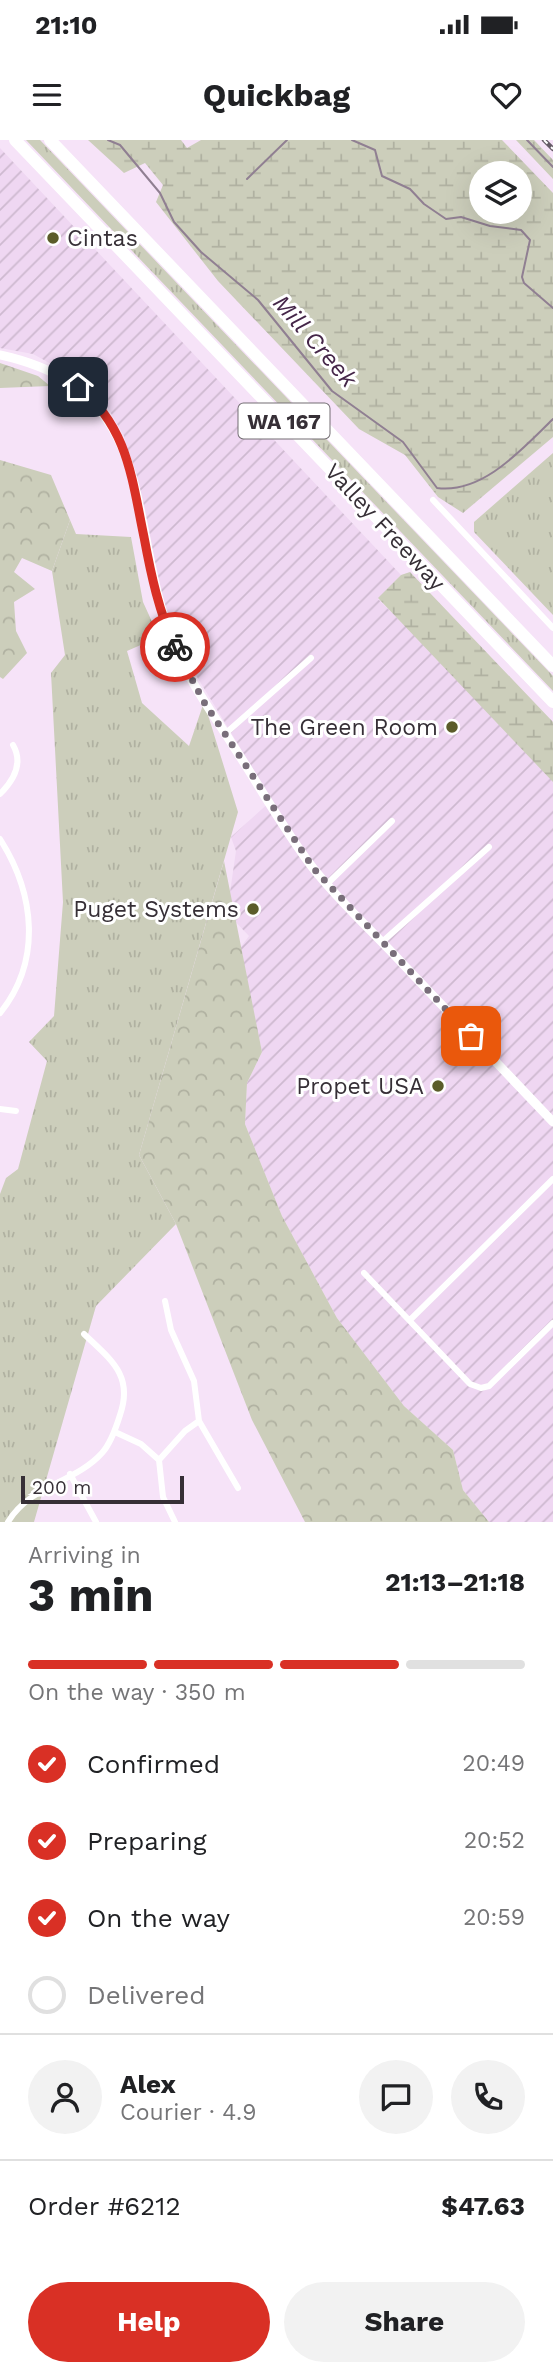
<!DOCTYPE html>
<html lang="en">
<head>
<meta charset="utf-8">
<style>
  body { margin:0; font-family:"Work Sans",sans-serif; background:#f2f2f2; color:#202124; height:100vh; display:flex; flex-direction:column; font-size:26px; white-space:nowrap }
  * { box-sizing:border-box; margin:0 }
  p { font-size:23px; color:#757577 }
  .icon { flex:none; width:38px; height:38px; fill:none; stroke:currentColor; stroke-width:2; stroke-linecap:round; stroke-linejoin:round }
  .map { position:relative; height:1382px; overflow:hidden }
  .sheet { display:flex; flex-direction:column; background:#fff; flex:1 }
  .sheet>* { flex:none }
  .buttons { position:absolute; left:469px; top:21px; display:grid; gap:14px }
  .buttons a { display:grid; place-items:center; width:63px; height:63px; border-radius:50%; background:#fff; box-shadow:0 7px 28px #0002; font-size:35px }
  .scale { position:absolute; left:21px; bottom:18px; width:163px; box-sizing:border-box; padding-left:7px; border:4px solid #362f36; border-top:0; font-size:19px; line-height:24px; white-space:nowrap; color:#362f36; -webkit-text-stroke:5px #fff; paint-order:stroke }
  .pin { position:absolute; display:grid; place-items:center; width:60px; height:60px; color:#fff; margin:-30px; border-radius:14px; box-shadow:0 4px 10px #0006 }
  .courier { position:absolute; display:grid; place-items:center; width:70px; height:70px; margin:-35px; border:5px solid #d93025; border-radius:50%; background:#fff; color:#222; box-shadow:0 2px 9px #0007 }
  .headline em { font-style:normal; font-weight:700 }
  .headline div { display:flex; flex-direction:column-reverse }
  .headline { display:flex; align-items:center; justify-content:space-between; height:119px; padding:0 28px }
  h1 { font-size:46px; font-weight:700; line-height:52px }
  .bar { display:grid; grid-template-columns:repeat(4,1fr); gap:10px 7px; align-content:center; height:84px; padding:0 28px }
  .bar i { height:9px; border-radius:5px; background:#e0e0e0 }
  .bar .on { background:#d93025 }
  .bar p { grid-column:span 4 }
  .line { display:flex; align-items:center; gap:18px; padding:0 28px; border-top:2px solid #e0e0e0 }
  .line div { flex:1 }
  .round { display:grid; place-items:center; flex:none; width:74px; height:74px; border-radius:37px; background:#f2f2f2 }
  ol { padding:0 28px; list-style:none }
  li { display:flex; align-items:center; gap:21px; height:77px }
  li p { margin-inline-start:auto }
  li .icon { padding:7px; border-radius:50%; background:#d93025; color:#fff; stroke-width:4 }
  li:last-child { color:#757577 }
  li i { width:38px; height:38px; border:4px solid #e0e0e0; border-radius:50% }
  .primary-button { display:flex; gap:14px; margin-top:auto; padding:14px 28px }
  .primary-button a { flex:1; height:80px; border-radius:42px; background:#d93025; color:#fff; font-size:28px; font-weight:700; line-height:80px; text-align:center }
  .primary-button a+a { background:#f2f2f2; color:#202124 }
  .status { display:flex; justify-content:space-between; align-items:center; height:49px; padding:0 35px; background:#fff; direction:ltr }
  .status svg { height:19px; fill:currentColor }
  header { display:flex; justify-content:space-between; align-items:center; height:91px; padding:0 28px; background:#fff; font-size:32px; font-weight:700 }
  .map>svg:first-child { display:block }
</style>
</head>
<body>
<div class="status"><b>21:10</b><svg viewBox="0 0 49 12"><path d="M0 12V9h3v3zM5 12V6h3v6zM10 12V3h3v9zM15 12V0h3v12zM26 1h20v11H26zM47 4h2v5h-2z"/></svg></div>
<header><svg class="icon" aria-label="menu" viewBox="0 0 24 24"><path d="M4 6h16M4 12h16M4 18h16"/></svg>Quickbag<svg class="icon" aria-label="heart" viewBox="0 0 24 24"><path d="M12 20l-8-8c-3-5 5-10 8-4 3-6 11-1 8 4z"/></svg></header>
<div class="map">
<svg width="553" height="1382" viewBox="0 0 553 1382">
  <defs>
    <pattern id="industrial-furrows" width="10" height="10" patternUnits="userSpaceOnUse" patternTransform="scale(1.75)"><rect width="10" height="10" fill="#efd7f2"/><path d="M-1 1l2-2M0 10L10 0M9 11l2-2" fill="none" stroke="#ceb9d0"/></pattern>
    <pattern id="grass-tufts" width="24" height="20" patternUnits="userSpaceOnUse" patternTransform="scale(1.75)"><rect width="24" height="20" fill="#cccebb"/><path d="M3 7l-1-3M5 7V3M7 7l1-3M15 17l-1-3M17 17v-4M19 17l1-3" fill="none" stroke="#b0b1a1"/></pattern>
    <pattern id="forest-crowns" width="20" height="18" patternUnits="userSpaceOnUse" patternTransform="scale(1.75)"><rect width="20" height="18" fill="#cccebb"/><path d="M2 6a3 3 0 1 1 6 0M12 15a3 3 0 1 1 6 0" fill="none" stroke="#b0b1a1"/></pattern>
    <pattern id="wetland-marsh" width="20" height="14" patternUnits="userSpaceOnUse" patternTransform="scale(1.75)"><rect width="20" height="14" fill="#cccebb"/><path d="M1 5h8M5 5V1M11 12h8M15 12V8" fill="none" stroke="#b0b1a1"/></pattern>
  </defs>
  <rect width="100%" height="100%" fill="#f6e3f8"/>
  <path fill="url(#industrial-furrows)" d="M0,8l401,427 -23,24 175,173v750h-64l-26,-32 -10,-40 -49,-44 -67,-88 -55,-102 -37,-92 2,-41 15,-31 -22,-104 9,-12 -22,-23 9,-62 -5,-14 41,-37 -92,-151 -16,-42 -40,-171 -23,-40 -15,-13 -53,-29 -33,-6z"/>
  <path fill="url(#grass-tufts)" d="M26,0h14l513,536v15z
    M553,313v162l-79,-83v-10z
    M70,380l6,14 55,3 12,65 16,35 -32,14 15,52 47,43 15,-44 34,110 -99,343 37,69 -80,82 -62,216h-34v-328l6,-16 12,-9 29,-108 -18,-19 25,-26 9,-114 -12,-229 14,-18 -13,-84z"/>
  <path fill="url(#forest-crowns)" d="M0,223l38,13 12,10 -50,2z
    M0,320l51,15 19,45 -18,51 -30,-13 -8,14 21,17 -21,13 2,29 11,22 -24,26 -3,-2z
    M224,721l38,191 -15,31 -2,41 37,92 55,102 67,88 49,44 10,40 26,32h-184l-53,-102 -76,-196 -37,-69z"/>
  <path fill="url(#wetland-marsh)" fill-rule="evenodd" d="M88,0h93l6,8 14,-8h301l51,53v244l-90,76 -25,-16 -33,-42 -46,-26 -141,-148 -62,-79 7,-17 -18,-22 -21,10zM481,33h39v39h-39z
    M516,0h18l19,20v19z
    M410,432l143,150v60l-175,-184 23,-23z"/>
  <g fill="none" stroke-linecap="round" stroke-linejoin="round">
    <path stroke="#907f92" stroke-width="2" d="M108,0l12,5 40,48 14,29 27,30 57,48 74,91 71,51 34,46c46,6 85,-39 116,-69
      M352,0l23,10 7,26 28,13 14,15 22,15 15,-2 29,9 31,4 9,10 -8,37 2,6 29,25
      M527,0l26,27
      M247,39l40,-39"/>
    <path stroke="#fff" stroke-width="6" d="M433,360l120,128
      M226,593l85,-75
      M0,654c13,-13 24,-30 13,-49
      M0,699c35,55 42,122 0,174
      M327,744l65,-63
      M382,802l107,-95
      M0,969l16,2
      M364,1133l106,111 11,4 8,-2 64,-63
      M165,1161l6,29 23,51 5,40 39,67
      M410,1180l143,-141
      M115,1292l26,12 18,16 4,37 12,25
      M159,1320l26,-29 14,-10
      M70,1334l26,48
      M8,1382c22,-37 67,-39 94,-69 9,-10 14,-25 18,-38 14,-40 -10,-56 -36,-81"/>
    <path stroke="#fff" stroke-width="9" d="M0,215c170,37 121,180 180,303 14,31 34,57 52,86 27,41 51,85 81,124 26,33 58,62 87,93 51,54 102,107 153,161"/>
    <path stroke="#fff" stroke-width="12" d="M15,0l538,562
      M50,0l503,526"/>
    <g stroke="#645a65" stroke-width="4.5">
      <path id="rail" d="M544,0l9,9"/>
    </g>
    <use href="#rail" stroke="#fff" stroke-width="2" stroke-dasharray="5" stroke-linecap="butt"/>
  </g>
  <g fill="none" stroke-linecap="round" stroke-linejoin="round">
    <path stroke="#796e7a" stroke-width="7" stroke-dasharray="0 12.6" d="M175,507l29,55 110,167 157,167"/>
    <path stroke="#d93025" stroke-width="9" d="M78,247c50,39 54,93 66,150 7,38 15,75 31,110"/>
  </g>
  <g fill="#5b5c2a" stroke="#fff" stroke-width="2.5">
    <circle cx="53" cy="98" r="7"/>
    <circle cx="452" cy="587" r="7"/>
    <circle cx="253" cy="769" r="7"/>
    <circle cx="438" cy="946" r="7"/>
  </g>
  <g text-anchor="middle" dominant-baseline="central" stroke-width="6" stroke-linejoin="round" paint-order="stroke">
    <rect fill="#fff" stroke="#726d72" stroke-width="2" x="238.5" y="263.5" width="91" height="35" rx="5"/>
    <g font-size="21" font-weight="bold" fill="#362f36">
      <text x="284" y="281">WA 167</text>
    </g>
    <g font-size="23" fill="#362f36" stroke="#fff" text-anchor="end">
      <text x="67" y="98" text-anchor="start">Cintas</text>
      <text x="438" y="587">The Green Room</text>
      <text x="239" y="769">Puget Systems</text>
      <text x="424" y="946">Propet USA</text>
    </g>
    <g font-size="23" fill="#362f36" stroke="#fff">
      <text transform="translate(385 387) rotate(47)">Valley Freeway</text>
    </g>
    <g font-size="24" font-style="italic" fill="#452649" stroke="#fff">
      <text transform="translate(315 201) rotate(49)">Mill Creek</text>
    </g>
  </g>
</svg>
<div class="buttons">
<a><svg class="icon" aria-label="layers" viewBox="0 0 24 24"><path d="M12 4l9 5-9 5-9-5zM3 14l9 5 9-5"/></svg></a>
</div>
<div class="scale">200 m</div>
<div class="pin" style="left:471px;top:896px;background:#ea580c"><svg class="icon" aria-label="bag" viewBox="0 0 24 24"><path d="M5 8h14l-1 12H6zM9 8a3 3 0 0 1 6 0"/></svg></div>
<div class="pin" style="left:78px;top:247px;background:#1f2937"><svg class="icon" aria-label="home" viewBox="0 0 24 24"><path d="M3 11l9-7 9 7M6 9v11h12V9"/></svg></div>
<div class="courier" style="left:175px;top:507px"><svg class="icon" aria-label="bike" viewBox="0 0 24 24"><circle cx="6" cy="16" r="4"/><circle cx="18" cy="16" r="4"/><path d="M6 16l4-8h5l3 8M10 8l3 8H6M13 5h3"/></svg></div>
</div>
<section class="sheet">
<div class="headline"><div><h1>3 min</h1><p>Arriving in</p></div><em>21:13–21:18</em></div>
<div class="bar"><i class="on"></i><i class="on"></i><i class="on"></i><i></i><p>On the way · 350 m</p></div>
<ol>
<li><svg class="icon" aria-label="check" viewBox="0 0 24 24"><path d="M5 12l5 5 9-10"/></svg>Confirmed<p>20:49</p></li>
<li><svg class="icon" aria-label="check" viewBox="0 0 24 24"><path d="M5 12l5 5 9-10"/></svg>Preparing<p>20:52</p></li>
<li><svg class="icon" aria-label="check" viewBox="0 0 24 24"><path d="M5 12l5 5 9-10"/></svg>On the way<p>20:59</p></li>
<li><i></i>Delivered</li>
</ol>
<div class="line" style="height:126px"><a class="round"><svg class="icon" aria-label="person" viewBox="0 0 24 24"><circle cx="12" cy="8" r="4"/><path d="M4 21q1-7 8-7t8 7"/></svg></a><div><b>Alex</b><p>Courier · 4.9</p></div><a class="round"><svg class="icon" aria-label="chat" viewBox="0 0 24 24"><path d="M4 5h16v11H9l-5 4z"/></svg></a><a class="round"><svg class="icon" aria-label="phone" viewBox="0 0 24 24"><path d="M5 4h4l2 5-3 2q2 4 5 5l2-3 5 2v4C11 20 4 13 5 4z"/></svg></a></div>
<div class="line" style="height:91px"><div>Order #6212</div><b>$47.63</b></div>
<div class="primary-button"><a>Help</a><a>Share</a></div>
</section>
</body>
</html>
